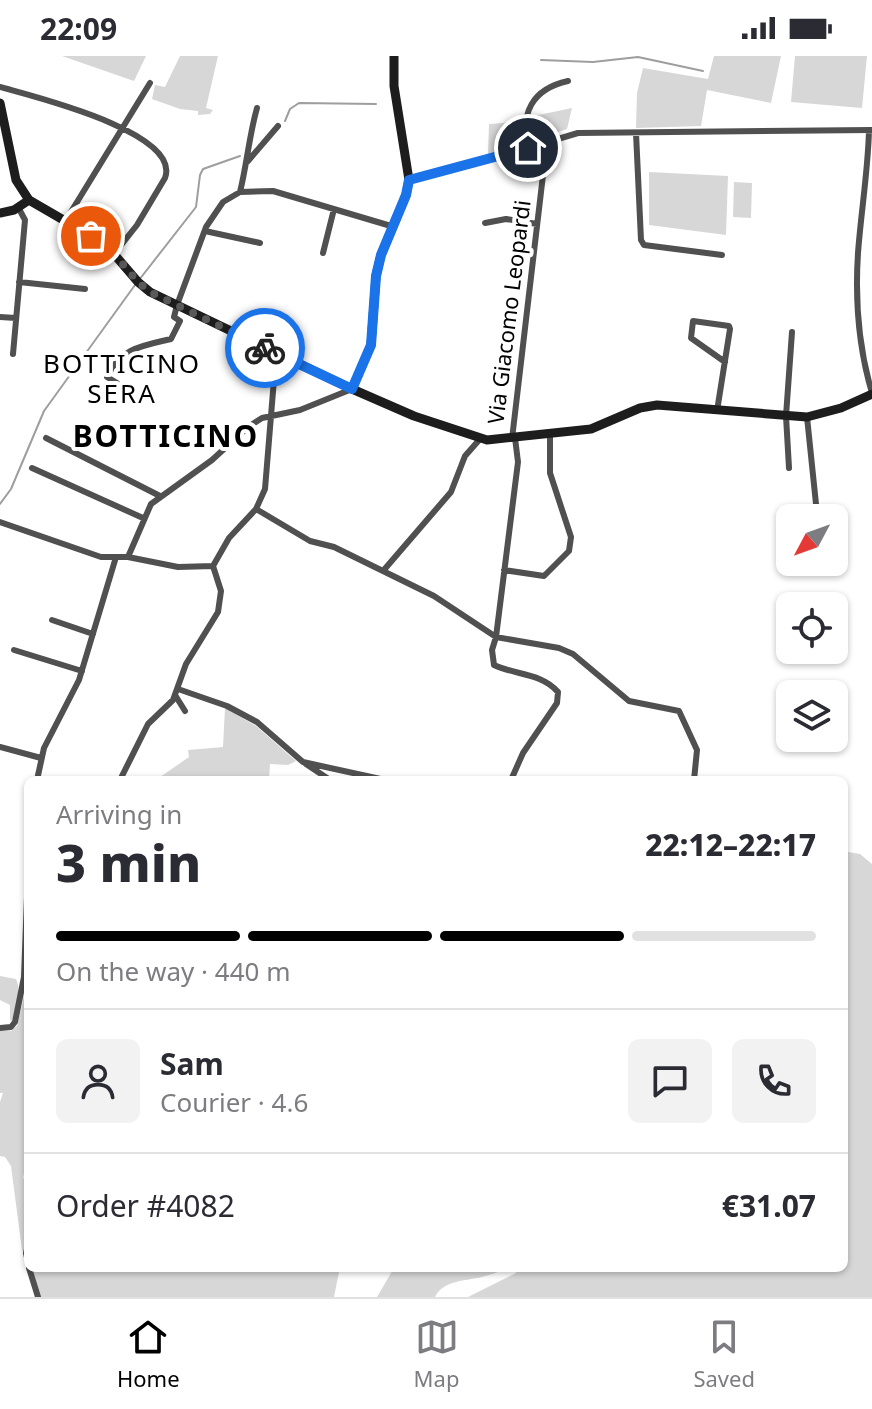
<!DOCTYPE html>
<html lang="en">
<head>
<meta charset="utf-8">
<style>
  body { margin:0; font-family:"Noto Sans",sans-serif; background:#f2f2f3; color:#2b2b33; height:100vh; display:flex; flex-direction:column; font-size:30px; white-space:nowrap }
  * { box-sizing:border-box; margin:0 }
  p { font-size:26px; color:#7c7c81 }
  .icon { flex:none; width:44px; height:44px; fill:none; stroke:currentColor; stroke-width:2; stroke-linecap:round; stroke-linejoin:round }
  .map { position:relative; flex:1; overflow:hidden }
  .panel { position:absolute; left:24px; top:720px; width:824px; height:496px; display:flex; flex-direction:column; background:#fff; border-radius:12px; box-shadow:0 2px 6px #0004 }
  .panel>* { flex:none }
  .needle { width:52px; rotate:229deg }
  .fabs { position:absolute; left:776px; top:448px; display:grid; gap:16px }
  .fabs a { display:grid; place-items:center; width:72px; height:72px; border-radius:12px; background:#fff; box-shadow:0 2px 6px #0004; font-size:40px }
  .pin { position:absolute; display:grid; place-items:center; width:68px; height:68px; color:#fff; margin:-34px; border:4px solid #fff; border-radius:50%; box-shadow:0 2px 8px #0007 }
  .courier { position:absolute; display:grid; place-items:center; width:80px; height:80px; margin:-40px; border:6px solid #1a73e8; border-radius:50%; background:#fff; color:#222; box-shadow:0 2px 10px #0007 }
  .summary em { font-style:normal; font-weight:800 }
  .summary div { display:flex; flex-direction:column-reverse }
  .summary { display:flex; align-items:center; justify-content:space-between; height:136px; padding:0 32px }
  h1 { font-size:52px; font-weight:800; line-height:60px }
  .bar { display:grid; grid-template-columns:repeat(4,1fr); gap:12px 8px; align-content:center; height:96px; padding:0 32px }
  .bar i { height:10px; border-radius:6px; background:#e1e1e2 }
  .bar .current { background:#000 }
  .bar p { grid-column:span 4 }
  .line { display:flex; align-items:center; gap:20px; padding:0 32px; border-top:2px solid #e1e1e2 }
  .line div { flex:1 }
  .round { display:grid; place-items:center; flex:none; width:84px; height:84px; border-radius:12px; background:#f2f2f3 }
  .status { display:flex; justify-content:space-between; align-items:center; height:56px; padding:0 40px; background:#fff; direction:ltr }
  .status svg { height:22px; fill:currentColor }
  .menu { display:flex; justify-content:space-around; align-items:center; height:112px; border-top:2px solid #e1e1e2; background:#fff; font-size:22px; color:#7c7c81 }
  .menu a { display:grid; justify-items:center; gap:4px }
  .menu .current { color:#000 }
  .map>svg:first-child { display:block }
</style>
</head>
<body>
<div class="status"><b>22:09</b><svg viewBox="0 0 49 12"><path d="M0 12V9h3v3zM5 12V6h3v6zM10 12V3h3v9zM15 12V0h3v12zM26 1h20v11H26zM47 4h2v5h-2z"/></svg></div>
<div class="map">
<svg width="872" height="1241" viewBox="0 0 872 1241">
  <rect width="100%" height="100%" fill="#fff"/>
  <path fill="#d7d7d7" d="M62,0h84l-12,25z
    M180,0h38l-12,52 7,2 -3,4 -12,1v-4l-18,-2 -28,-10 3,-14 10,2z
    M714,0h67l-10,47 -64,-13 -6,36 -65,2 1,-35 6,-25 65,11z
    M795,0h72l-5,52 -71,-6z
    M572,52l-5,21 -36,12 -2,-24z
    M518,66l2,23 -32,10 1,-31z
    M649,116l79,4 -2,59 -77,-10z
    M734,126l18,1 -1,35 -18,-1z
    M225,652l31,18 40,35 -8,4 -18,-1 -1,16h-109v-3l29,-20 -1,-7 35,-3z
    M848,796l12,2 12,10v433h-404l48,-24v-5h328v-402z
    M0,920l16,3c6,13 0,28 -4,42l-2,-1v-15l-10,-5z
    M28,924v178l-5,20 5,3v74l-6,-5 -11,-84 -6,-9 -5,-1v-54l3,-9h-3v-63l11,1 6,-5z
    M32,1212h299l8,4 -5,25h-294z
    M394,1212h114c-9,3 -17,7 -26,9 -16,4 -39,3 -47,20h-58z"/>
  <g fill="none" stroke-linecap="round" stroke-linejoin="round">
    <path stroke="#9e9e9e" stroke-width="2" d="M541,4l52,2 45,-5 65,14
      M285,65l5,-12 9,-6 77,1
      M139,224l57,-73 4,-32 3,-6 37,-13
      M0,448l11,-15 33,-78 91,-126"/>
    <path stroke="#505050" stroke-width="6" d="M0,31c31,9 182,45 165,91l-28,47 -23,29
      M869,74c-1,41 -8,82 -11,123 -3,46 1,96 14,140
      M636,77l5,107 3,5 78,10
      M528,92c-8,-35 4,-59 40,-67
      M248,105l30,-35
      M409,124l75,-19 94,-28 294,-3
      M240,136c7,-28 9,-56 17,-84
      M66,164l84,-137
      M485,167l21,-4 31,5
      M205,175l55,12
      M323,197l11,-44
      M19,226l66,7
      M0,261l16,1
      M13,298l12,-134 -7,-13
      M117,327l-10,-6c14,-29 34,-31 64,-38l9,-18 -6,-4 3,-12 29,-78 17,-25 17,-10 33,-1 118,35
      M717,355l13,-82 -1,-3 -36,-5 -2,17 34,24
      M807,361l9,87
      M46,382l114,58
      M512,383l33,-281 -2,-16
      M32,412l111,50
      M789,412l-3,-52 6,-84
      M256,453l54,32 24,6 100,49 62,41 63,11 14,6 56,47 50,10 18,39 -3,30
      M0,466l101,35h27l50,10 35,-1
      M128,501l23,-53 61,-44 36,-33 14,-9 38,-8 52,-21
      M213,510l16,-28 27,-29 9,-20 10,-122 -1,-15
      M504,514l40,6 25,-25 2,-14 -21,-64v-39
      M383,515l68,-79 14,-36 15,-17
      M52,564l41,14
      M14,594l68,21
      M178,633l49,17 30,16 46,40 82,18
      M175,639l10,16
      M0,691l41,11
      M306,708l24,16
      M37,724l7,-32 35,-68 37,-123
      M120,724l28,-56 25,-24 13,-36 32,-52 3,-21 -8,-25
      M511,724l12,-27 34,-50 1,-11c-16,-19 -43,-17 -64,-27l-2,-15 4,-13 22,-175 -3,-24
      M0,972l11,-1 4,-5 9,-45 4,-107
      M28,1189l-2,8 2,9
      M29,1212l9,29"/>
    <path stroke="#1d1d1d" stroke-width="9" d="M0,47l16,77 13,20 62,36 23,18 24,28 12,10 202,97 62,27 73,24 104,-11 49,-21 17,-3 150,12 34,-9 31,-14
      M0,157l14,-3 15,-10
      M352,333l19,-44 5,-69 5,-21 25,-60 3,-15 -15,-94v-30"/>
  </g>
  <g fill="none" stroke-linecap="round" stroke-linejoin="round">
    <path stroke="#595959" stroke-width="8" stroke-dasharray="0 14.4" d="M91,180l23,18 24,28 12,10 115,56"/>
    <path stroke="#1a73e8" stroke-width="10" d="M265,292l87,41 19,-44 5,-69 5,-21 25,-60 3,-15 119,-32"/>
  </g>
  <g text-anchor="middle" dominant-baseline="central" stroke-width="8" stroke-linejoin="round" paint-order="stroke">
    <g font-size="22" fill="#000" stroke="#fff">
      <text transform="translate(508 256) rotate(-83)">Via Giacomo Leopardi</text>
    </g>
    <g font-size="26" letter-spacing="2" fill="#000" stroke="#fff">
      <text x="122" y="307">BOTTICINO<tspan x="122" dy="30">SERA</tspan></text>
    </g>
    <g font-size="30" font-weight="bold" letter-spacing="2" fill="#000" stroke="#fff">
      <text x="166" y="379">BOTTICINO</text>
    </g>
  </g>
</svg>
<div class="fabs">
<a><svg class="needle" viewBox="-14 -14 28 28"><path d="M0-13l5 13h-10z" fill="#e53935"/><path d="M0 13l5-13h-10z" fill="#7c7c81"/></svg></a>
<a><svg class="icon" aria-label="locate" viewBox="0 0 24 24"><circle cx="12" cy="12" r="6"/><path d="M12 2v4M12 18v4M2 12h4M18 12h4"/></svg></a>
<a><svg class="icon" aria-label="layers" viewBox="0 0 24 24"><path d="M12 4l9 5-9 5-9-5zM3 14l9 5 9-5"/></svg></a>
</div>
<div class="pin" style="left:91px;top:180px;background:#ea580c"><svg class="icon" aria-label="bag" viewBox="0 0 24 24"><path d="M5 8h14l-1 12H6zM9 8a3 3 0 0 1 6 0"/></svg></div>
<div class="pin" style="left:528px;top:92px;background:#1f2937"><svg class="icon" aria-label="home" viewBox="0 0 24 24"><path d="M3 11l9-7 9 7M6 9v11h12V9"/></svg></div>
<div class="courier" style="left:265px;top:292px"><svg class="icon" aria-label="bike" viewBox="0 0 24 24"><circle cx="6" cy="16" r="4"/><circle cx="18" cy="16" r="4"/><path d="M6 16l4-8h5l3 8M10 8l3 8H6M13 5h3"/></svg></div>
<section class="panel">
<div class="summary"><div><h1>3 min</h1><p>Arriving in</p></div><em>22:12–22:17</em></div>
<div class="bar"><i class="current"></i><i class="current"></i><i class="current"></i><i></i><p>On the way · 440 m</p></div>
<div class="line" style="height:144px"><a class="round"><svg class="icon" aria-label="person" viewBox="0 0 24 24"><circle cx="12" cy="8" r="4"/><path d="M4 21q1-7 8-7t8 7"/></svg></a><div><b>Sam</b><p>Courier · 4.6</p></div><a class="round"><svg class="icon" aria-label="chat" viewBox="0 0 24 24"><path d="M4 5h16v11H9l-5 4z"/></svg></a><a class="round"><svg class="icon" aria-label="phone" viewBox="0 0 24 24"><path d="M5 4h4l2 5-3 2q2 4 5 5l2-3 5 2v4C11 20 4 13 5 4z"/></svg></a></div>
<div class="line" style="height:104px"><div>Order #4082</div><b>€31.07</b></div>
</section>
</div>
<nav class="menu">
<a class="current"><svg class="icon" aria-label="home" viewBox="0 0 24 24"><path d="M3 11l9-7 9 7M6 9v11h12V9"/></svg>Home</a>
<a><svg class="icon" aria-label="map" viewBox="0 0 24 24"><path d="M3 6l6-2 6 2 6-2v14l-6 2-6-2-6 2zM9 4v14M15 6v14"/></svg>Map</a>
<a><svg class="icon" aria-label="saved" viewBox="0 0 24 24"><path d="M7 4h10v16l-5-4-5 4z"/></svg>Saved</a>
</nav>
</body>
</html>
